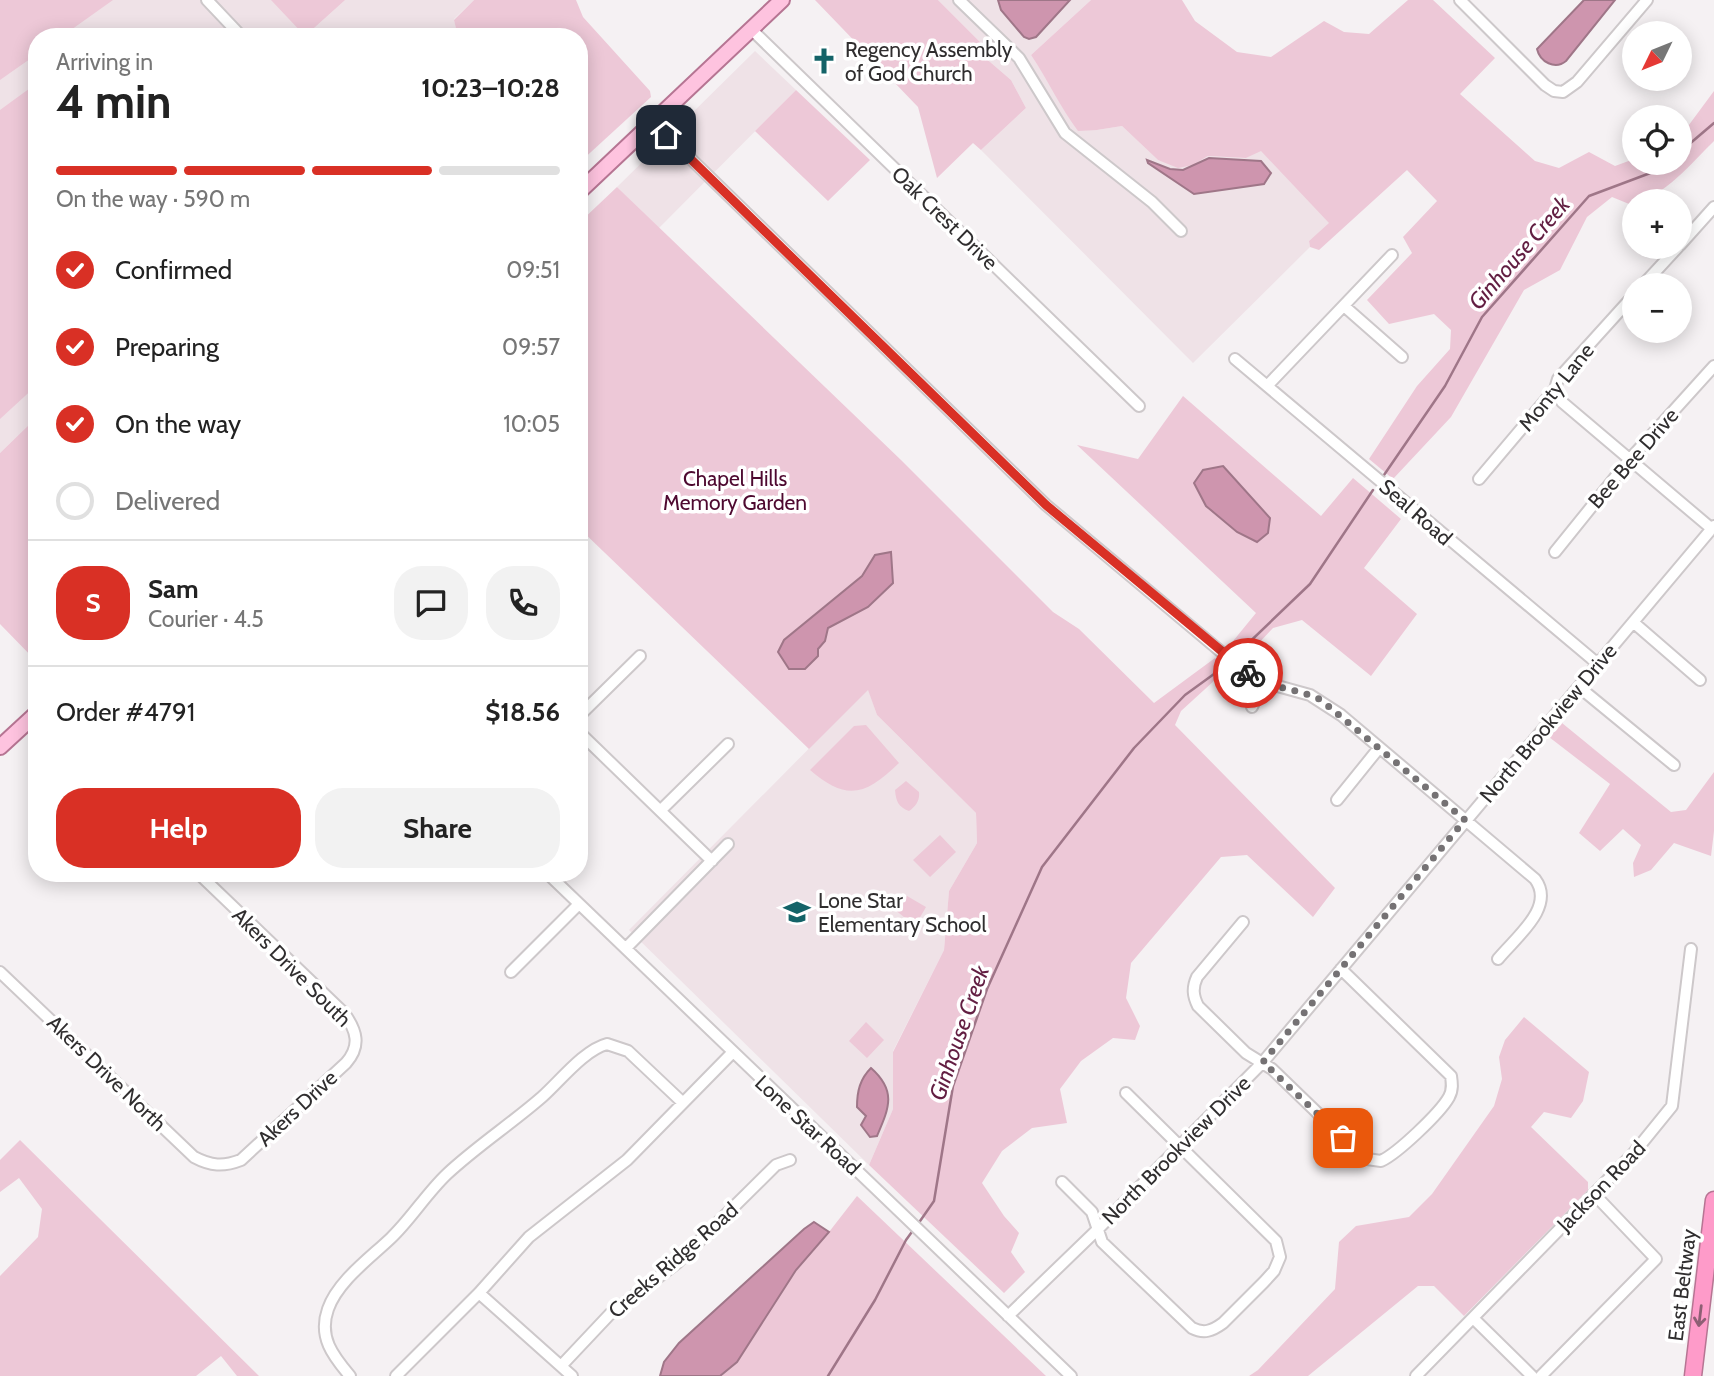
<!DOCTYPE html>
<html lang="en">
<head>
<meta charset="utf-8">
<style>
  body { margin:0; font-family:Cabin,sans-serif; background:#f2f2f2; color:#222; height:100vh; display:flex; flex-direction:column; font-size:26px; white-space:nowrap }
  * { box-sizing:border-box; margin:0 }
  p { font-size:23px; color:#767676 }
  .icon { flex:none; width:38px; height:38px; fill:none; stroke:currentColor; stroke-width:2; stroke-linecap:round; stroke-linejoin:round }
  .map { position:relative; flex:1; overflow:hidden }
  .panel { position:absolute; left:28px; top:28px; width:560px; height:854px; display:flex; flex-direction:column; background:#fff; border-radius:28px; box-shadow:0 4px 18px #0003 }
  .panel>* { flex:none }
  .needle { width:46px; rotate:227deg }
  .controls { position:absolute; left:1622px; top:21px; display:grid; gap:14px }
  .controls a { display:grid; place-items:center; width:70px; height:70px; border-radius:50%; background:#fff; box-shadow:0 4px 18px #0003; font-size:35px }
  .pin { position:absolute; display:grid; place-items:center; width:60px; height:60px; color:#fff; margin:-30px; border-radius:14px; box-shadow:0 4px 10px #0006 }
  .courier { position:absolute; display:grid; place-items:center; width:70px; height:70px; margin:-35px; border:5px solid #d93025; border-radius:50%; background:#fff; color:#222; box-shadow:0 2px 9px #0007 }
  .headline em { font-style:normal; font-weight:700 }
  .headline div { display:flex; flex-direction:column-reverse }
  .headline { display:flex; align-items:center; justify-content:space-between; height:119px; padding:0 28px }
  h1 { font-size:46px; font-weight:700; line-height:52px }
  .bar { display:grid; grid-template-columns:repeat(4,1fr); gap:10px 7px; align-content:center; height:84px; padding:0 28px }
  .bar i { height:9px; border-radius:5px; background:#e0e0e0 }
  .bar .current { background:#d93025 }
  .bar p { grid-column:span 4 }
  .line { display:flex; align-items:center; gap:18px; padding:0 28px; border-top:2px solid #e0e0e0 }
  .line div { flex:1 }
  .round { display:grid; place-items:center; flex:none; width:74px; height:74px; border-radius:28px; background:#f2f2f2 }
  ol { padding:0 28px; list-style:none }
  li { display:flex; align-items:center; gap:21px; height:77px }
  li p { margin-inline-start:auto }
  li .icon { padding:7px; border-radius:50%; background:#d93025; color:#fff; stroke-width:4 }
  li:last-child { color:#767676 }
  li i { width:38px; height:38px; border:4px solid #e0e0e0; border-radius:50% }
  .cta { display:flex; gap:14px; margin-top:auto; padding:14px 28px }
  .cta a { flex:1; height:80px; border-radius:28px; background:#d93025; color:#fff; font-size:28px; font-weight:700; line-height:80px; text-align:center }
  .cta a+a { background:#f2f2f2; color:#222 }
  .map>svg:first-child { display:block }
</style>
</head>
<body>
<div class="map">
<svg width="1714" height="1376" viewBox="0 0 1714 1376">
  <rect width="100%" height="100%" fill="#f5f1f3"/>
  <path fill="#efe2e7" d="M0,0h474l-20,19 4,18h-421v380l-37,36z
    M938,0h153l-60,55 18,27 48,48 25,-4 36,34 35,5 15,-9 38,2 15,-8 69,73 -21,18 1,6 -117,116 -212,-213 45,-42 -15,-28 -29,-25 -1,-12z
    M755,51l41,39 -137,138 -42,-41z
    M868,689l9,26 99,98 1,30 -28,48 -5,59 -51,101v58l-24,56 -240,-235z"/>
  <path fill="#edc8d7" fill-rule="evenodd" d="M0,0h113l-52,37h-24v17l-37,26z
    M271,0h74l-40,36z
    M474,0h102l7,17 67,74 1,6 -72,66v-126h-121l-4,-17z
    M815,0h123l43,43 1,12 29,25 15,28 -45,42 -8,-7 -36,35 -19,-71z
    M1091,0h91l13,21 42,31 34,5 53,-36 20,11 25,2 39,-34h25l62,58 -35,36 75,67 24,7 30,-16 26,14 19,-7v4h46v-26l34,-46v50c-19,18 -53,60 -80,60v5l-22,-9 -25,20 -27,53 -36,20 -73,127 -58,62 -24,-20 48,-73 33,-37 1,-19 -17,-16 -45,10 -22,-24 45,-47 -9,-16 34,-36 -30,-31 -88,80 -9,-3 -1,-6 20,-18 -68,-72 -15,7 -38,-2 -15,9 -15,3 -20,-8 -36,-34 -25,4 -19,1c-18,-24 -30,-51 -47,-76z
    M37,83v302l-37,34v-309z
    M796,90l74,70 -42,41 -73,-70z
    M617,187l284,273 152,152 26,17 75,74 61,-45 12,11 -46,42 -6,14 160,163 -22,29 -66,-62 -26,2 -90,106 -5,35 14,28 -5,14 -22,-2 -32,23 -21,28 7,34 -35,5 -30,23 -20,32 22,33 15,17 -8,19 14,20 -21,21 -135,-128 24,-56v-57l51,-102 5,-59 28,-48 -1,-30 -99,-98 -9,-25 -59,59 -230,-221v-305zM875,555l-7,52 -40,21 -3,13 -7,8 -34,-9 78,-64z
    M1183,396l138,120 32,-38 48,41 -37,49 53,46 -46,62 -69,-56 -29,8 -29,31 -15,-13 27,-33 -179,-168 61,14z
    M37,417v245l-37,-38v-171z
    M1562,723l109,89 15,-2 28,-38v59l-3,25 -37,-13 -23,27 -17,7 -1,-14 8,-18 -18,-16 -23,22 -21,-18 31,-49 -61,-47z
    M866,725l33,38c-33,32 -52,39 -89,7l44,-44z
    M906,781l13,11c1,8 -3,14 -10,19 -11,-4 -13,-10 -14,-21z
    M940,835l16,17 -26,25 -17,-17z
    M907,896l19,11 -11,19 -21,-17 2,-6z
    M1524,1017l65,55 -6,29 -12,17 -27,-6 -13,15 57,55v8l-124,126 -30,-30h-16l-110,90h-59l9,-6 77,-81 4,-47 17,-16 53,-9 23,-23 62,-88 8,-27 -3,-22 6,-17z
    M866,1022l18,18 -17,18 -18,-17z
    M20,1140l239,236h-22l-16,-20 -25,20h-196v-100l38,-39 4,-28 -23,-31 -19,14v-32z
    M857,1196l189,180h-326l17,-14 59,-92 33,-38z"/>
  <path fill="#ce95ae" stroke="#9f7688" stroke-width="2" d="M998,0h72l-34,37 -7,2 -5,-2 -23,-27z
    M1584,0h31l-49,61c-11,9 -26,1 -29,-12z
    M1209,158l52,3 10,12 -7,11 -70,10 -46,-31 -1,-3 23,9 13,1z
    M1223,466l47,52 -2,15 -11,9 -20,-10 -31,-26 -12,-23 9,-13z
    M891,552l2,31 -25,24 -40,21 -3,13 -7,8v7l-13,13h-16l-11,-17 6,-12 78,-64 13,-21z
    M871,1068c26,23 18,40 6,68l-7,1 -9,-12 5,-9 -9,-9c0,-16 3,-28 14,-39z
    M814,1222l15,10 -33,38 -59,92 -17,14h-60l4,-14 15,-19 125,-114z"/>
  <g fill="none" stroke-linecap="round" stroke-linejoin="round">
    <path stroke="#9f7688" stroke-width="2.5" d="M1680,152l34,-29
      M1384,475l61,-89 37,-69 107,-121 72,-27 7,-6
      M1237,654l73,-70 63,-94
      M918,1224l16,-23 19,-115 34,-97 55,-122 92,-119 51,-53 40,-29
      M828,1376l47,-76 31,-60 8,-11"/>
    <g stroke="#cdc8ca" stroke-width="14">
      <path id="minor" d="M207,0l35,37
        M959,0l60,58 46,75 87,69 29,29
        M1460,0l85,85 9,6 9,1 14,-10 70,-82
        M751,29l388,377
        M653,122l393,383 192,161 25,16 47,13 31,20 194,164c21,28 -19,58 -37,80
        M1680,245l34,-38
        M1643,285l35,-38
        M1344,306l58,51
        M1235,359l363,305
        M1267,386l125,-131
        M1555,389l7,13 150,127
        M1479,479l76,-90 3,-10 76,-84
        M1555,552l75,-93 84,-93
        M1633,622l67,58
        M1579,687l95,78
        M1252,707l11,-25
        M579,716l61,-60
        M579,732l133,129
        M1337,800l42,-52
        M661,810l67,-66
        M547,873l524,503
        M1243,922l-46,55c-5,11 -4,19 1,29l48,47 26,16 89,86 6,4 14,2c17,-8 59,-48 68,-64 4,-7 3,-14 2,-21l-110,-107
        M626,948l102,-104
        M0,972l194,185c17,9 29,10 47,3l105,-97c15,-17 11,-32 -2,-50l-146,-140
        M511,972l68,-68
        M1062,1182l30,30 10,30 90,86c12,6 20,3 31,-5l41,-41 10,-11 6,-14 -4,-16 -150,-148
        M479,1293l93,83
        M1008,1316l90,-87 165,-167 451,-536
        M1473,1318l59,58
        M561,1366l49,-52 67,-51 99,-98 14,-5
        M350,1376c-17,-20 -32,-39 -22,-67 10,-28 41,-50 63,-71 20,-19 35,-44 56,-64 30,-28 64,-50 95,-77 18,-16 42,-47 65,-53l21,7 53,50
        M396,1376l83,-83 50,-56 98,-77 105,-107
        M1416,1376l217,-222 39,-48 19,-157
        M1541,1376l115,-117 -62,-65"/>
    </g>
    <g stroke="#b67593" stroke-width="18">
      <path id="major" d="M579,192l203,-192
        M0,747l37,-34"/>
    </g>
    <g stroke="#b67593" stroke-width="19">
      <path id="highway" d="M1693,1376l21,-176"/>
    </g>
    <use href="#minor" stroke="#fff" stroke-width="10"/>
    <use href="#major" stroke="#fec3df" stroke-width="14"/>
    <use href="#highway" stroke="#fe9bc9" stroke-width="16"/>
  </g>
  <defs><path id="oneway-shaft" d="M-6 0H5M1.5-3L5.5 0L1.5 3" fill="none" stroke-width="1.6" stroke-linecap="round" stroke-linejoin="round" transform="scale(1.75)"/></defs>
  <use stroke="#8d5f74" href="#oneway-shaft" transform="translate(1700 1316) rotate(97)"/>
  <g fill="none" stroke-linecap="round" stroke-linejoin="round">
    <path stroke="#757274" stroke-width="7" stroke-dasharray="0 12.6" d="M1248,673c22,16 49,15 73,27l144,120 -202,242 80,76"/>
    <path stroke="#d93025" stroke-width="9" d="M666,135l380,370 202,168"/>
  </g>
  <defs>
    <g id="church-bare" transform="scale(2.1)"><path d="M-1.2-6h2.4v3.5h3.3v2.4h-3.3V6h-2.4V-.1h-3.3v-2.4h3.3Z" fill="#146368" stroke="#fff" stroke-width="2.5" paint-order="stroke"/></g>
    <g id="school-bare" transform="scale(2.1)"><path d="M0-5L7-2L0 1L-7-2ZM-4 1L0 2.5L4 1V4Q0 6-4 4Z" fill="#146368" stroke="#fff" stroke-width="2.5" paint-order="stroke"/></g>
  </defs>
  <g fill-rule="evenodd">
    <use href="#church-bare" x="824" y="61"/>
    <use href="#school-bare" x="797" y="912"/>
  </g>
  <g text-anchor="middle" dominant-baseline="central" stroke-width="7" stroke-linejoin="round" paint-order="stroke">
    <g font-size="21" fill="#302e2f" stroke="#fff" text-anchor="start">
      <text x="845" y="49">Regency Assembly<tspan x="845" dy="24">of God Church</tspan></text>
      <text x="818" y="900">Lone Star<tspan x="818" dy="24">Elementary School</tspan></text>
    </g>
    <g font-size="21" fill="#302e2f" stroke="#fff">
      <text transform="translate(945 218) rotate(44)">Oak Crest Drive</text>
      <text transform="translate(1556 387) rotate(-51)">Monty Lane</text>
      <text transform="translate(1633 458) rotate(-49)">Bee Bee Drive</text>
      <text transform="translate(1416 512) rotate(41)">Seal Road</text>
      <text transform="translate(1548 723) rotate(-50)">North Brookview Drive</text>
      <text transform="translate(292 967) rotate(45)">Akers Drive South</text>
      <text transform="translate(107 1073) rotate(44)">Akers Drive North</text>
      <text transform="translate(297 1108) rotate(-43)">Akers Drive</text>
      <text transform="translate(808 1125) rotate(43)">Lone Star Road</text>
      <text transform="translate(1176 1150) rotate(-45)">North Brookview Drive</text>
      <text transform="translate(1601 1186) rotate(-46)">Jackson Road</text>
      <text transform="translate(673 1260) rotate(-41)">Creeks Ridge Road</text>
      <text transform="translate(1682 1285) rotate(-83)">East Beltway</text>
    </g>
    <g font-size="21" fill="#4e0930" stroke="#fff">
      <text x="735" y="478">Chapel Hills<tspan x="735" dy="24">Memory Garden</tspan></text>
    </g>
    <g font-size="23" font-style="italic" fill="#621e42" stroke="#fff">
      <text transform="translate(1519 253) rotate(-49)">Ginhouse Creek</text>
      <text transform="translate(959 1033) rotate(-71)">Ginhouse Creek</text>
    </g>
  </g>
</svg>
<div class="controls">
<a><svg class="needle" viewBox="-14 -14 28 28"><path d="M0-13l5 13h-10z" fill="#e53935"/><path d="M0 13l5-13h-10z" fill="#767676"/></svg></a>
<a><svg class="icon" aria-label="locate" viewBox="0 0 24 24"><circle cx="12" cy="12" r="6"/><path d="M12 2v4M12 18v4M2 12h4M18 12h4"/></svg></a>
<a>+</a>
<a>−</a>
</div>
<div class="pin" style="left:1343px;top:1138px;background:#ea580c"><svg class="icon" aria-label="bag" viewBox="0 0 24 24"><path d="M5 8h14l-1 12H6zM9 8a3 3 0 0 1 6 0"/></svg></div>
<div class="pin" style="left:666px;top:135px;background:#1f2937"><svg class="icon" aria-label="home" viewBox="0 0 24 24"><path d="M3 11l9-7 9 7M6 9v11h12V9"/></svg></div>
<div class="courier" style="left:1248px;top:673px"><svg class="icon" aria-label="bike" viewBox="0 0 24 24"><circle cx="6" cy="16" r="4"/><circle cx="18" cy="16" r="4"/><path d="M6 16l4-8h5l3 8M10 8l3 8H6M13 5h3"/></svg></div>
<section class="panel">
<div class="headline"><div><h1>4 min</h1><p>Arriving in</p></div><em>10:23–10:28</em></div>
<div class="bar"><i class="current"></i><i class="current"></i><i class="current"></i><i></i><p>On the way · 590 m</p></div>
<ol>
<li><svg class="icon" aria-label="check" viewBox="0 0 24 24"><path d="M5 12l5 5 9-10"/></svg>Confirmed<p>09:51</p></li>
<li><svg class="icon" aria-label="check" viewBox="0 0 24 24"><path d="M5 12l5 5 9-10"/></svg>Preparing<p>09:57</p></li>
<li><svg class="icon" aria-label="check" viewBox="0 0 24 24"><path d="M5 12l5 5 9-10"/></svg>On the way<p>10:05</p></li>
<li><i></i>Delivered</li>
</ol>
<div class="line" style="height:126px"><b class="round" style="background:#d93025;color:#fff">S</b><div><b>Sam</b><p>Courier · 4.5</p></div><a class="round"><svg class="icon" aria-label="chat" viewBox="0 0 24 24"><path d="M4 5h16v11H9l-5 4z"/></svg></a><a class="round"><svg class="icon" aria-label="phone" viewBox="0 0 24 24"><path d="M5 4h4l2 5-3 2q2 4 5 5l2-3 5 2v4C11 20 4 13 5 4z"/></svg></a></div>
<div class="line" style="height:91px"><div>Order #4791</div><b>$18.56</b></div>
<div class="cta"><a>Help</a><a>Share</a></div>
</section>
</div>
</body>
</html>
